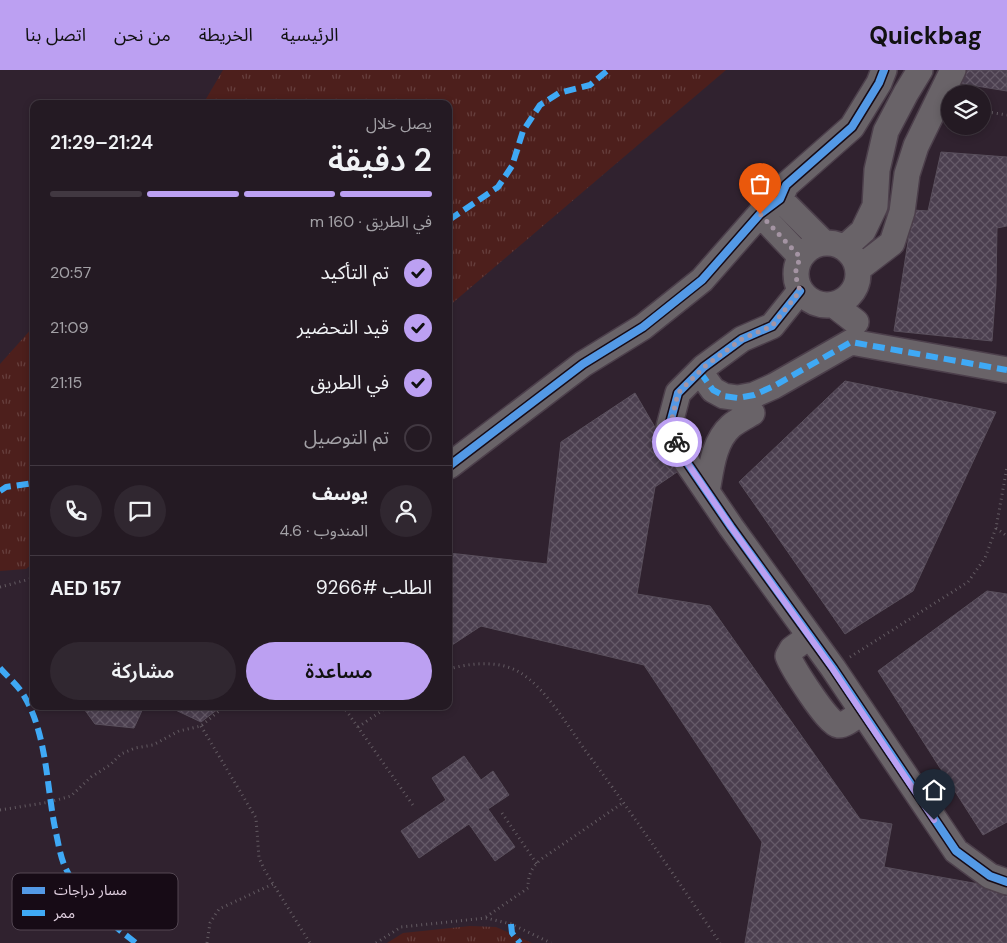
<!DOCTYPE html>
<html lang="ar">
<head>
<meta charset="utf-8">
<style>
  body { margin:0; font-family:"DM Sans","Noto Sans Arabic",sans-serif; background:#302730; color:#f1f3f6; direction:rtl; height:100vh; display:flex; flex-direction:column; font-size:19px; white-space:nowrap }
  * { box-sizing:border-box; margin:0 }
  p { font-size:16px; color:#a3a1a6 }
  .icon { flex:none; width:28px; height:28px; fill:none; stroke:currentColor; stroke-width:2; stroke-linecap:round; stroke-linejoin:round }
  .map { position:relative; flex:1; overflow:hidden; direction:ltr }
  .sheet { position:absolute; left:30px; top:30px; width:422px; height:610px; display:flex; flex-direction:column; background:#241a23; border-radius:10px; box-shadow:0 2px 8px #0003,0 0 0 1px #413841; direction:rtl }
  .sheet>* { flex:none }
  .buttons { position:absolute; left:941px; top:15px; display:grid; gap:10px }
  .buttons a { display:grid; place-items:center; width:50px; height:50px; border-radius:50%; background:#241a23; box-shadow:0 2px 8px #0003,0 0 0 1px #413841; font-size:25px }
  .pin { position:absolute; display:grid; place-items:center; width:42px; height:42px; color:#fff; margin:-51px -21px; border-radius:50% 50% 50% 0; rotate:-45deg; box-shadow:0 0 5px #0007 }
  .pin .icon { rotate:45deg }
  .courier { position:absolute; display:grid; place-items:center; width:50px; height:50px; margin:-25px; border:4px solid #bca0f2; border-radius:50%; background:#fff; color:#222; box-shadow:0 1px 6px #0007 }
  .head em { font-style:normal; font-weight:600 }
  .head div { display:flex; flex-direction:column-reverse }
  .head { display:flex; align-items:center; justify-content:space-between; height:85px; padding:0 20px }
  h1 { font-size:32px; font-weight:600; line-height:38px }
  .bar { display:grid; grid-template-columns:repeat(4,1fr); gap:8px 5px; align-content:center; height:60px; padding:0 20px }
  .bar i { height:6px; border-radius:4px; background:#413841 }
  .bar .on { background:#bca0f2 }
  .bar p { grid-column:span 4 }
  .line { display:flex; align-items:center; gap:12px; padding:0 20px; border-top:1px solid #413841 }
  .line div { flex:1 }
  .round { display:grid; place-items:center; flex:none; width:52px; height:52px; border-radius:26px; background:#302730 }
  ol { padding:0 20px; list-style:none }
  li { display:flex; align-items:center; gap:15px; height:55px }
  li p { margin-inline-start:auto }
  li .icon { padding:5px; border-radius:50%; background:#bca0f2; color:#111; stroke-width:4 }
  li:last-child { color:#a3a1a6 }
  li i { width:28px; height:28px; border:2px solid #413841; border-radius:50% }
  .primary-button { display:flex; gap:10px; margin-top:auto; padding:10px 20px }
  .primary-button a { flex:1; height:58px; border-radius:30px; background:#bca0f2; color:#111; font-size:20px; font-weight:600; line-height:58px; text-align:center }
  .primary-button a+a { background:#302730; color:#f1f3f6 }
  header { display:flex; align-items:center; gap:30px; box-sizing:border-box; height:70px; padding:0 25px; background:#bca0f2; color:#111 }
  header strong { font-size:24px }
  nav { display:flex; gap:28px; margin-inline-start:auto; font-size:18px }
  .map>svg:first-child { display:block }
</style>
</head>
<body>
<header>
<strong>Quickbag</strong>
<nav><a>الرئيسية</a><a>الخريطة</a><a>من نحن</a><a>اتصل بنا</a></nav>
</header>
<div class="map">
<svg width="1007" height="873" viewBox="0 0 1007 873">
  <defs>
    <pattern id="grass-tufts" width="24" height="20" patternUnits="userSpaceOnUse" patternTransform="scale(1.25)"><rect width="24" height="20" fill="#4d1f1c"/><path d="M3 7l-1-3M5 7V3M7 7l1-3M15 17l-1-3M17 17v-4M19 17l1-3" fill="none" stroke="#663f3d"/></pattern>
    <pattern id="building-cross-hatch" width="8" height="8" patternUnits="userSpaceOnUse" patternTransform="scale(1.25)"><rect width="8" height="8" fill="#4b3f4f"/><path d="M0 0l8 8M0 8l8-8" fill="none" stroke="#655a68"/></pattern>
  </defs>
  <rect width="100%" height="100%" fill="#30222f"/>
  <path fill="url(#grass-tufts)" d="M223,0h503l-277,236v-202h-246z
    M34,256v236l-8,7 -26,2v-207z
    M470,856l26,1 36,16h-145l16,-10z"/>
  <path fill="url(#building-cross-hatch)" stroke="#594f5c" d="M964,0h43v21l-49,-8z
    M941,82l66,5v69l-10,2 -1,58 -4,55 -98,-10 19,-121 15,1z
    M845,311l151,31 -83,179 -68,43 -106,-152z
    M635,323l45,77 -25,17 -18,107 73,12 150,213 32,5 -8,43 123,22v54h-262l17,-101 -118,-177 -163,-39 -32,21v-94l98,11 14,-122z
    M987,521l20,3v228l-24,13 -105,-164z
    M82,636h62l-10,22 -39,-4z
    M167,636h50l1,3 -17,13z
    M464,686l17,24 12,-9 16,24 -21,14 27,38 -20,14 -26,-37 -50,34 -18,-27 45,-31 -14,-22z"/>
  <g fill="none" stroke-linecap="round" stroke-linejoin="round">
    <g stroke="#4c3f4b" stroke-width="28">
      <path id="minor" d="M780,129l43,43
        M760,144l41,43
        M796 204a31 31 0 1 1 62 0a31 31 0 1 1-62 0Z
        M844,178l19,-17 12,-25 2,-36 9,-39 20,-38 14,-23
        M858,199l34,-26 10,-31 5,-38 9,-28 37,-76
        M800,221l-28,35 -30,13 -38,28 -26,26 -9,34 17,34 45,66 102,141 123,183 34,25 17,6
        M834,235l22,17
        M700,302l13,18 11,6 14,2 16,-3 20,-9 77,-44 156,28
        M449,396l134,-102 60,-37 59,-47 58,-66 20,-15 6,-14 66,-58 27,-44 5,-13
        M707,422c4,-22 6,-50 24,-66 6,-5 14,-9 21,-13
        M810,566l-18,13 -4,7c4,11 40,68 50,69 7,1 18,-9 24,-13"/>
    </g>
    <path stroke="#635b62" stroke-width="3" stroke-dasharray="1 4" stroke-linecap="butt" d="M982,41l25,4
      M996,458l11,8
      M0,517l34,-9
      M850,587l118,-75 17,-24 11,-30 11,-61
      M449,599c21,-6 50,-9 70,3 25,14 49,54 66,78 47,63 91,128 135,193
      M343,636l72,102
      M201,656l55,92 3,40 6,13 45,72
      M358,657l31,-21
      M0,740l50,-8 21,-6 20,-19 19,-12 11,-11 14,-6 18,-3 26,-14 22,-5 24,-20
      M502,743l35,51
      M486,847l42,-29c0,-13 3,-19 12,-28l84,-58
      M207,873l3,-20 9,-14 54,-25
      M376,873l25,-16 85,-9 25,6 40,19"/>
    <use href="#minor" stroke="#696368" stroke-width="25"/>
    <path stroke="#3fa9f5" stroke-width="6" stroke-dasharray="12 6" stroke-linecap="butt" d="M449,150l49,-33 14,-21 11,-35 17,-26 19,-12 31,-8 18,-15
      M700,302l13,18 11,6 14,2 16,-3 20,-9 77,-44 156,28
      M0,421l6,-4 28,-4
      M0,598c7,8 15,15 21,23 26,39 25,92 34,137 3,13 5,29 11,41 16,32 42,52 70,74
      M511,854l1,9 8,10"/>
    <g stroke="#170b16" stroke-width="11">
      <path id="cycleway" d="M800,221l-28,35 -30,13 -38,28 -26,26 -9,34 17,34 45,66 102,141 123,183 34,25 17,6
        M449,396l134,-102 60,-37 59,-47 58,-66 20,-15 6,-14 66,-58 27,-44 5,-13"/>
    </g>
    <use href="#cycleway" stroke="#5399e6" stroke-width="8"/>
  </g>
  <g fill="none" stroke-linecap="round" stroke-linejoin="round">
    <path stroke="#a494a3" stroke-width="5" stroke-dasharray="0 9" d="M677,372l-7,-15 8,-34 26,-26 38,-28 30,-13 28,-35 -5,-17 5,-17 -40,-43"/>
    <path stroke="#bca0f2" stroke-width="6" d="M677,372l9,19 45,66 101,141 102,152"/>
  </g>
  <rect x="12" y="803" width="166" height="57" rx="8" fill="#170b16" stroke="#544753" stroke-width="1"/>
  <rect x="22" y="817" width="23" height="7" fill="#5399e6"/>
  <rect x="22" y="840" width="23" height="6" fill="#3fa9f5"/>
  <g font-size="14" fill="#e3d2e2">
    <text x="54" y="825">مسار دراجات</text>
    <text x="54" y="848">ممر</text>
  </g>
</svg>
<div class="buttons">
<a><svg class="icon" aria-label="layers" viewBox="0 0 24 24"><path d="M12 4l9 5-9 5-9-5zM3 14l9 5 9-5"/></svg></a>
</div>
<div class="pin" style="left:760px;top:144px;background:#ea580c"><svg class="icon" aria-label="bag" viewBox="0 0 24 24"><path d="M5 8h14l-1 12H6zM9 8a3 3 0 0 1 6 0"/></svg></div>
<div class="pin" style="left:934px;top:750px;background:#1f2937"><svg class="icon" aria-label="home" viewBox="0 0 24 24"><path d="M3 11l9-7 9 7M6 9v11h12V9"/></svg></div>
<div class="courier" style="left:677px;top:372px"><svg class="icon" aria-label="bike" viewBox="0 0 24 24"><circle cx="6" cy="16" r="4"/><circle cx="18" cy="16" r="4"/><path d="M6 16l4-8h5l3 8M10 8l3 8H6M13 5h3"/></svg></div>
<section class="sheet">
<div class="head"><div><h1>2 دقيقة</h1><p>يصل خلال</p></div><em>21:24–21:29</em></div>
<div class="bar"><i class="on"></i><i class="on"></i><i class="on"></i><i></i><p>في الطريق · 160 m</p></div>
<ol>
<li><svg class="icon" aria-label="check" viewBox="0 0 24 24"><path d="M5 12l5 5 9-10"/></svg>تم التأكيد<p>20:57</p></li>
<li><svg class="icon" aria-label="check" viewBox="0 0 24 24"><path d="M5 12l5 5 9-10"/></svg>قيد التحضير<p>21:09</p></li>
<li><svg class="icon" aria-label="check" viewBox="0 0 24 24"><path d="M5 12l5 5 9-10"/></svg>في الطريق<p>21:15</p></li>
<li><i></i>تم التوصيل</li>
</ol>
<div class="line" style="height:90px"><a class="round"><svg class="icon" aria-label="person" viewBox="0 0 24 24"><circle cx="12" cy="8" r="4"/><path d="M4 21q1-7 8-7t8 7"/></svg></a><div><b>يوسف</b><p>المندوب · 4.6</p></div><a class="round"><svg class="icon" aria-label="chat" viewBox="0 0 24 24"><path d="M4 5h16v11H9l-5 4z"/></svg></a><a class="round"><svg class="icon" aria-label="phone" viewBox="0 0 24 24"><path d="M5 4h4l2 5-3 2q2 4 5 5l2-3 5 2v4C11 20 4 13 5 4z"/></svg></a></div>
<div class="line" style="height:65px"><div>الطلب #9266</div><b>AED 157</b></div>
<div class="primary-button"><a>مساعدة</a><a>مشاركة</a></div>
</section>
</div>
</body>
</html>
